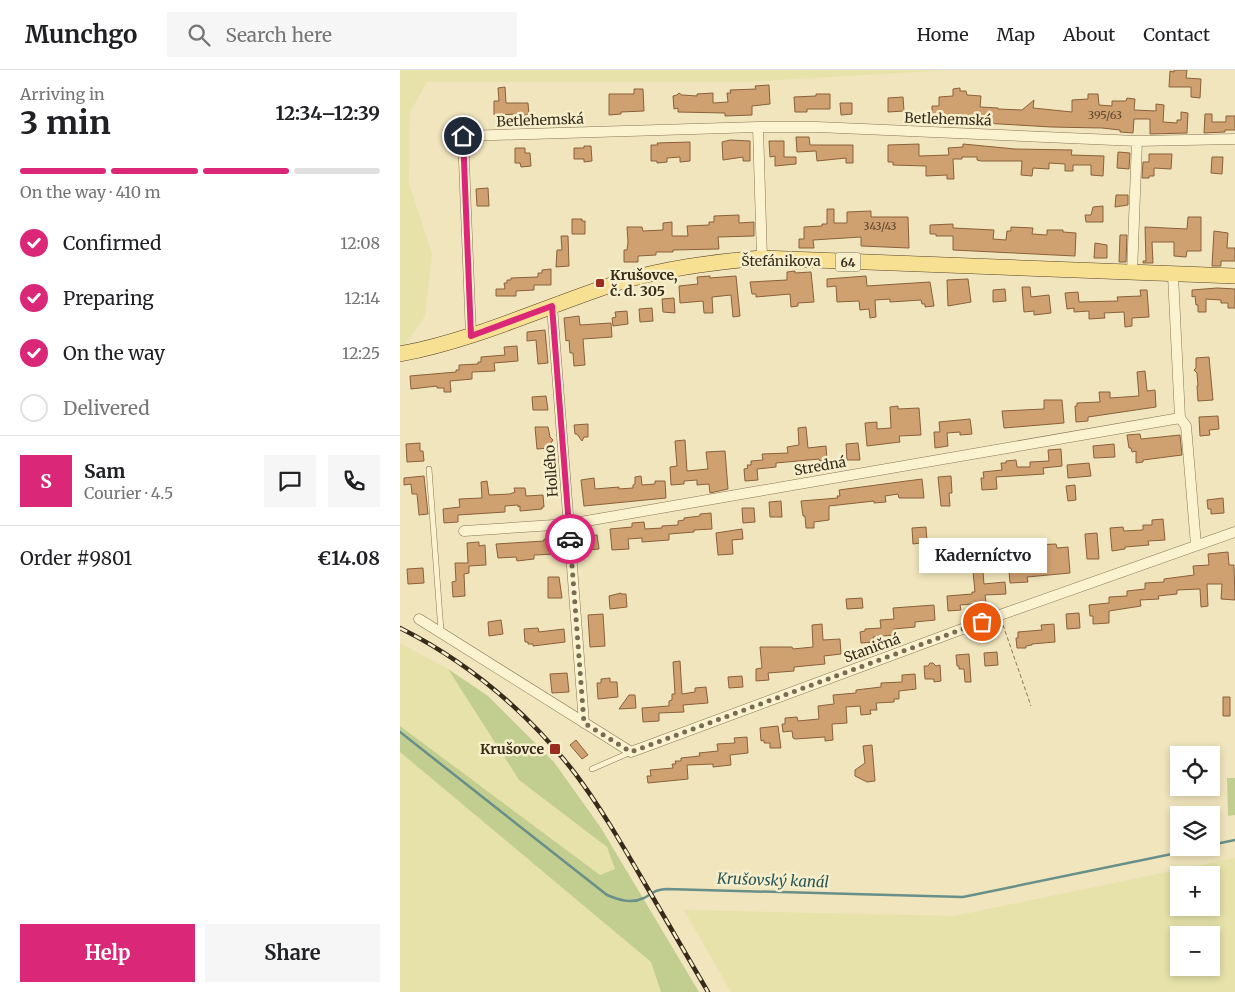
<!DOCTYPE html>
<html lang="en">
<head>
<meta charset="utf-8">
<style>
  body { margin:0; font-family:Merriweather,serif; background:#f6f6f6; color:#202124; height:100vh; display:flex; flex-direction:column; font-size:19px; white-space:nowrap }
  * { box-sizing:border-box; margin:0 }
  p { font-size:16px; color:#757577 }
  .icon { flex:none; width:28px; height:28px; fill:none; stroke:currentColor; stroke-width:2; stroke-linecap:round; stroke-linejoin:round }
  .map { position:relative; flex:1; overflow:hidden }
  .sheet { display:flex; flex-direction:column; background:#fff; width:400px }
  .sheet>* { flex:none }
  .tools { position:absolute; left:770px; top:676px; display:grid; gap:10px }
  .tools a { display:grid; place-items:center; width:50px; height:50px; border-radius:0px; background:#fff; box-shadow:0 2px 8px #0003; font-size:25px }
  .pin { position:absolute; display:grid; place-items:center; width:42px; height:42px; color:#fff; margin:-21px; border:2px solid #fff; border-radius:50%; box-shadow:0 1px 5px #0007 }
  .courier { position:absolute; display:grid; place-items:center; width:50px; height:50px; margin:-25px; border:4px solid #db2777; border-radius:50%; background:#fff; color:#222; box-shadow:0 1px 6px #0007 }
  .bubble { position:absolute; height:35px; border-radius:0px; background:#fff; box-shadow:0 2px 8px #0003; font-size:16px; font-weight:700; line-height:35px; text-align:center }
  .overview em { font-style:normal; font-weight:700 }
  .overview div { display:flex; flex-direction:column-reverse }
  .overview { display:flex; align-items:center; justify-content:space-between; height:85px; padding:0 20px }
  h1 { font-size:32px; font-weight:700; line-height:38px }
  .bar { display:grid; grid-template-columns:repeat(4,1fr); gap:8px 5px; align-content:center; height:60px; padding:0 20px }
  .bar i { height:6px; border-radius:4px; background:#e0e0e0 }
  .bar .selected { background:#db2777 }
  .bar p { grid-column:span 4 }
  .line { display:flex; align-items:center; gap:12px; padding:0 20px; border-top:1px solid #e0e0e0 }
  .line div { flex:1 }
  .round { display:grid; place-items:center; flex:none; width:52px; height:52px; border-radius:0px; background:#f6f6f6 }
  ol { padding:0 20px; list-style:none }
  li { display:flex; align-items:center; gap:15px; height:55px }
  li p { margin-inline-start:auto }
  li .icon { padding:5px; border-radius:50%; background:#db2777; color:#fff; stroke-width:4 }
  li:last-child { color:#757577 }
  li i { width:28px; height:28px; border:2px solid #e0e0e0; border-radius:50% }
  .primary-button { display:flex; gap:10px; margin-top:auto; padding:10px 20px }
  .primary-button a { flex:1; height:58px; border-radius:0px; background:#db2777; color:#fff; font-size:20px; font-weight:700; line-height:58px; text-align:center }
  .primary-button a+a { background:#f6f6f6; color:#202124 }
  header { display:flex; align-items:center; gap:30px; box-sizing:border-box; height:70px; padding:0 25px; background:#fff; border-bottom:1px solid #e0e0e0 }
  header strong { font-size:24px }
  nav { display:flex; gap:28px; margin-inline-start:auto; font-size:18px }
  .search { width:350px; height:45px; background:#f6f6f6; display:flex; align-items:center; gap:12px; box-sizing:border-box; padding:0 18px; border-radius:0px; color:#757577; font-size:19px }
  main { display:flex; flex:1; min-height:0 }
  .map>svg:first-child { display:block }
</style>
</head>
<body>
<header>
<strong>Munchgo</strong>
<div class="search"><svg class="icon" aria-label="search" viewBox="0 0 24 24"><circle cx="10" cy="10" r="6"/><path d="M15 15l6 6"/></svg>Search here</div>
<nav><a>Home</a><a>Map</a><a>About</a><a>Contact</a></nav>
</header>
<main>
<section class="sheet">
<div class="overview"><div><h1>3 min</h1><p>Arriving in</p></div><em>12:34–12:39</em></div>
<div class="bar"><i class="selected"></i><i class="selected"></i><i class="selected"></i><i></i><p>On the way · 410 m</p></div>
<ol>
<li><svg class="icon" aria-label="check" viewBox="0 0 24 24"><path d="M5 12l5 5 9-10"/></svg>Confirmed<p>12:08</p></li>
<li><svg class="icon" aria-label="check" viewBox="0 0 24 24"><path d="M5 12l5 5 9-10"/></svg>Preparing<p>12:14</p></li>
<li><svg class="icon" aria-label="check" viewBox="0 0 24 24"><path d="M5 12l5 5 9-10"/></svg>On the way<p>12:25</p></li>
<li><i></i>Delivered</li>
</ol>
<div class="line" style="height:90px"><b class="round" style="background:#db2777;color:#fff">S</b><div><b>Sam</b><p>Courier · 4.5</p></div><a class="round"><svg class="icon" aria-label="chat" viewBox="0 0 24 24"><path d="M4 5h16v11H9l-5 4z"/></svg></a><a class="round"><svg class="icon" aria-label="phone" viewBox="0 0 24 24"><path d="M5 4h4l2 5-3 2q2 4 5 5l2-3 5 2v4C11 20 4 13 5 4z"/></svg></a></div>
<div class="line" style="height:65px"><div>Order #9801</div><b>€14.08</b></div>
<div class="primary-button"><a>Help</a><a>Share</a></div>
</section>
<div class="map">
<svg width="835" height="922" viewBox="0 0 835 922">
  <rect width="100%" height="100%" fill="#f0e5bc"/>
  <path fill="#e6e2a9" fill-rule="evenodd" d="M0,0h549l-202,12h-320l-17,30 -1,72 23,70 -7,62 -23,34h-2z
    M0,573l48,26 71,111 88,67 8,22 -15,6 -200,-149z
    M0,680l251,212 10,30h-261z
    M835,788v134h-504l-47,-82 270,6zM779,805h32v33h-32zM779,865h32v33h-32z"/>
  <path fill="#c1ce90" d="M48,599l40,27 66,66 47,66 98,164h-38l-10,-30 -251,-210v-26l200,149 15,-6 -8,-22 -88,-67z
    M827,708h8v37l-7,1z"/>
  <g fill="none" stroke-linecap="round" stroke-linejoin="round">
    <path stroke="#688f89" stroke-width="2.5" d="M0,662l207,163c12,5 24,9 37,3 10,-5 9,-8 22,-9l297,8 238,-49
      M811,775l24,-5"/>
  </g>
  <path fill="#d0a170" stroke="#89603a" d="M774,0h13l-1,8 15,1 -1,19 -9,-1v-10h-22l1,-16 4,1z
    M369,15l1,19 -18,2v9l-27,1v-3l-47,-1v-4l-4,1 -1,-13 4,-1 2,-2 3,2 15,1v-2l16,-1v10l15,-1 -1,-9h4l-1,-3 26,-1 -1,-3z
    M105,17l1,16h22l1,12h-4l-2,3 -4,-4 -25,1v-14h5l-1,-13z
    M560,18v3h6l1,4 14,1 -1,11 18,1v1l24,1 12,-10 -1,8 39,4v-12l16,-1v-5h10l1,11 13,1v-5h14l1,-3 8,1 -1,11 22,1v-7l8,1 -1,17 14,1v-3h4v-8l7,1 -1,20 -37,1v-15h-16l-1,14 -13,-1v-2l-18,-2 -51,-1 -84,-5h-35v-16h7v-9l14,-1v-7z
    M234,19h9l1,22 -23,1v2l-12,1v-21h25z
    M416,24h14v15h-23v3h-12l-1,-15 22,-1z
    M503,27l1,14 -16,1v-14z
    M440,33h12v11l-11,1z
    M805,44h7v8h14v-6h9v14h-10v2l-21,1z
    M396,67h13l1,8h43v18h-7v-5l-29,3 -1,-10 -19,1z
    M330,70l20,1v20h-7v-4l-20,3 -1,-18z
    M369,71h15v16h12v7l-21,2v-10l-5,1z
    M290,72v19l-10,1v-5l-13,1v4l-10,1v-2h-6v-16h7l-1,-2z
    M519,74v12l30,-1 -1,-7 15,-1v-3l52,5 57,1 -1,5 33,1 -1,20 -12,-1v-10h-18v6h-8v-7l-16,-1v6l-16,-1 -1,8 -11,-1 1,-14h-41l-4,-1v-3h-15v2h-9l1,20h-7v-4l-21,1v-10l-33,-1v-3h-5v-17z
    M184,76h7l1,15 -8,1v-3h-10v-11h10z
    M115,78h10v5h5l1,13 -10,1 -1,-4h-5z
    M718,82l12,1 -1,16 -12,-1z
    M749,84h23l-1,15 -17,-1v8h-5v2h-7l1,-16h6z
    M812,87h11l-1,17 -11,-1z
    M88,118l1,18h-12l-1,-17z
    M716,125h12v10l-13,2z
    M703,136v16h-17l-1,-7h6l2,-8z
    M427,139h7v14h13v-11l24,-1v6h37l1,31 -48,-2v-9l-48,3 1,8h-15v-9h5v-12l18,-1v-2h5z
    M339,145v8l15,-1v14l-36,1 1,12 -46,1v2h-17v3l-18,1v6h-14v-12h3l1,-8 -1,-15h15l1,4 20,-1v-7l9,-1v14h16l-1,-10 22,-1v-3h5v-6z
    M788,147h13v34h-14l-1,6 -12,-1v-14h-22l1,21h-10v-2h3l-1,-34 42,2z
    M172,149h10v2h3v13h-13z
    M553,154v4l41,2 -1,9 13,1 1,-9h4v-4l22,1 -1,6 15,1v-5h16v2l13,1 -1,23 -122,-6v-14h-17v-2h-6v-9z
    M814,161l14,2 -1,15h8v13h-14v5h-9z
    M720,165h7l-1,27h-7z
    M161,166h7l1,30 -13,1 1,-17h5z
    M695,173l12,2v13h-13z
    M151,199v16h-17v5l-18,1v5h-20v-7h9l-1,-6h3v-3h4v-2l27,-1v-4h4v-3z
    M395,201v2l16,-1 3,30 -16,1v3l-7,1 -1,-13 -34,3v-3h-4l-2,-12 37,-2v-8z
    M310,206v2l26,-2 4,40 -7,1 -2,-22 -19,2 1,16h-9l-1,-12 -23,2 -1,-17 19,-2 -1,-7z
    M466,206l1,10 63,-4 4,24 -9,1v-3h-3l-1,-4 -31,2v-3l-15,1 1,17 -6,1 -1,-9 -9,1 -1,-9 -22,1 -1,-16 -9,1v-8z
    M568,209l3,23 -23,4 -1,-26z
    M622,217h8l1,10 18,-2 2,18 -17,2v-4l-10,1z
    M817,218l18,1v19h-7v-5h-7v-3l-15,-1v13h-8v-7h-2l-1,-9 -3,1v-7z
    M605,219l1,12 -13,1v-12z
    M740,220h7l2,27 -17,1v8l-7,1 -1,-15 -20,1 1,5 -16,1v-8l-15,1v-4l-7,1 -2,-16 13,-1 1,10 39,-1 -1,-4 24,-1z
    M274,228l1,15 -12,-1 -1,-13z
    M252,238l1,13 -13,1 -1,-13z
    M227,241l1,13 -15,2 -1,-8 4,-1 -1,-5z
    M179,246l1,9 31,-2 1,14 -29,2 2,26 -11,1 -1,-13h-3l-1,-13 -3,1 -2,-23z
    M145,260l3,33 -10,1 -2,-24 -9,1v-9z
    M117,276l1,15 -24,2 1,8 -23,1v7l-22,2 1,11h-7v-4h-7v-2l-26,3 -1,-13 46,-4v-2h3v-5l19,-1v-2h3v-5l24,-2 -1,-8z
    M809,287l4,43 -15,1 -1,-15h1l-1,-13 -3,-3 2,-2v-10z
    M745,301l2,20 8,-1 1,17 -68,10v4l-12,1 -1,-16h2v-3l23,-1 -1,-10h11v6l29,-2 -2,-24z
    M146,326l2,14h-15l-1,-13z
    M644,330h18l2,23 -60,5 -2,-17 42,-2z
    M498,336v3l21,-1 2,27 -22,1 1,6 -33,4 -2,-23 12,-1v7l14,-1 -1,-21z
    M818,346l1,13 -10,1 1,5 -10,1 -1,-19z
    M570,349l2,15 -12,1v-3l-13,1 1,13 -13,2 -1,-16h6l-1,-10z
    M188,354v13h-4l-2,4 -5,-7h-2l-1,-9z
    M135,357h13l2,10 3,3 -3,4v4l-13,1z
    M406,357l2,21 18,-2 1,15h-7l-1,-2 -43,4v4l-19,2 1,11 -13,1 -1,-12 4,-1 -1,-3h4v-4l12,-1 -1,-6 26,-1 -1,-6 12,-2 -1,-17z
    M740,364l1,5 39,-4 2,20 -39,5v2l-7,1v-12l-4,1 -1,-4h-2l-2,-13z
    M285,370l2,31 21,-2 -2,-17 19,-1 3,38 -18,4 -1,-9 -12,1v-5l-13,1v3l-13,1 -1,-18 7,-1 -2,-25z
    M20,373v8h3l1,10 -17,1 -1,-18z
    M458,373l2,17h-13l-1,-16z
    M714,374l1,13 -21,1 -1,-12z
    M661,379l1,17 -19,2 1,6 -48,3 1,12 -15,1 -1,-12h3l-1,-6 19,-2 -1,-7h5v-2l10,-1 1,7h13v-5l19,-1 -1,-11z
    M689,393l2,13 -23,2 -1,-13z
    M24,406l4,38 -9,1 -2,-21h-5l-1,-10 -7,1v-7z
    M241,406l1,9 13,-1v-3h10l1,17 -82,8 -3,-26 13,-2 1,11 24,-2v2l14,-1v-3l2,-1v-7z
    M551,406l1,17h-3l1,13h-9l-3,-29z
    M522,409l2,19h-25l-1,-4 -13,2 1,6 -12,1v-2l-45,5v14l-15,2v6h-8l-1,-12h-2l-2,-15 37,-3 -1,-2h3l-1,-6z
    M87,411l2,14 21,-1 5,-2 -1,-4h11l1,8 17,-1 1,12h-2v2l-22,2v-5l-2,1v-2l-13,1v6l-47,3v7l-14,1 -1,-14 17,-2 -1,-8 23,-1 -1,-16z
    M675,415l1,15 -8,1 -2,-15z
    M823,428l1,15 -13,1v-5h-3l-1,-9z
    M381,431l1,16h-12l-1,-15z
    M342,438h12l1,14 -12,1z
    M311,443l1,16 -18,1v2l-25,2v6l-27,2v-4l-14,1 1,10 -17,1 -2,-21 22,-2v-4l12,-1 1,7 17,-1v-2l16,-1v-4l6,-1v-2l16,-2v-2z
    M763,449l2,21 -17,1 1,4 -24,2v2l-13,2 -2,-23 13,-1 1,4 19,-1v-5h9v-5z
    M526,457l1,15 -14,2 -1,-16z
    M342,459l1,10 -11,1 1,14 -15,1 -2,-22z
    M697,463l2,26h-12l-2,-25z
    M197,465l2,14 -13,1 -1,-14z
    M156,468l1,16 -23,1v4l-17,2 -1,-4 -18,1 -2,-14 48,-3v-2z
    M79,472v4l6,-1 1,20 -17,1v7l-5,1 1,22 -12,1 -1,-15 4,-1 -1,-18h13l-1,-20z
    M656,474l1,4 11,-1 2,26 -43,4 1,5 -18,1 -1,-11 11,-1 -1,-8 18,-2 -1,-16z
    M828,482l1,13h5l1,35 -14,-1 1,-15h-15l1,22 -7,1 -1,-18 -23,1v4l-19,2 1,3 -19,1 1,6 -32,5v12l-16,1v-8h-3l-1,-11 20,-2v-6l18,-1v-5l18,-2v-6l19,-1v-3l30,-4 -1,-9 16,-1 -1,-11z
    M23,498l1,15 -16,1 -1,-15z
    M573,502h10l1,12 21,-2 1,12 -21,1 1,8 -26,2 1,5 -13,1 -1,-15 25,-2v-2h3z
    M148,507h11l3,21h-14z
    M221,523v1h5l1,13 -17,2 -1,-13z
    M462,528l1,10 -16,1 -1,-10z
    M534,535l1,15 -20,2v5l-21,2v6l-21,2 1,5 -13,1 -1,-11 5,-1v-2l16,-1 -1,-8 14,-1 -1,-11z
    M679,543l1,15 -13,1 -1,-15z
    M203,544l2,32 -15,1 -2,-32z
    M101,550l2,14 -14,2 -1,-14z
    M422,554l1,16 17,-1 1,15 -17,2 1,8 -31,3v4l-26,2 1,7 -13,1v-12l6,-1 -2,-21h32l1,2 20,-2 -1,-22z
    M654,554l1,18 -23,2v1l-6,1v2h-9l-1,-10h2v-6l24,-2 -1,-5z
    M138,558l1,4 25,-3 1,13 -32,4v-2h-5v-2h-3l-1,-13z
    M597,582l1,13 -13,1 -1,-13z
    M569,584l2,28h-6l-1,-13h-5v-3h-2l-1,-11z
    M280,591l2,33 13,-2v-4l11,-1 2,16 -25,2 1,7 -25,1v8l-16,1 -1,-14 27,-2v-5l3,-1v-6h3l-2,-32z
    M530,593h3l3,3 4,-1 1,16 -7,1v-3h-9l-1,-13h4z
    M167,603l2,19 -17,1 -2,-19z
    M515,604l1,15 -17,2v8h-5v3l-18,1 1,7h-7l1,4 -10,1 -1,-9 -14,1 1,16 -15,1 1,16 -8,1v-4l-30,2 -2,-1 -1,-7 -9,1 -1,-8h3v-6l12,-1 1,4 21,-2 -1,-13 16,-2 -1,-9 23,-2v-3l25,-3v-4l21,-1v-7z
    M342,606l1,11 -14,1 -1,-11z
    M210,608v4h7l1,15 -20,2 -1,-16h4v-4z
    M229,625h6l1,13 -17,1z
    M823,627h7v19h-7z
    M378,656l3,22h-11v-5h-6v-3l-3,1 -1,-13z
    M347,667l1,16 -18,2 1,10 -18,2v-3l-26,1 1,14 -40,4 -1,-7h4l-1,-6 23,-2 -1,-4h4l-1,-3h6v-3l19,-2 -1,-3 19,-2 -1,-7 18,-1 -1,-5z
    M176,670l12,15 -6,4 -12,-14z
    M472,675l3,36 -8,1 -12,-6v-6l10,-7 -2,-17z"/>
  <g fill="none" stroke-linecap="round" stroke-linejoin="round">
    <g stroke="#887555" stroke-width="6">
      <path id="service" d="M29,399l12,162
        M192,699l39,-17"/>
    </g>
    <g stroke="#887555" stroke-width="11">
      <path id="minor" d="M358,57l4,131
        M732,203l5,-132
        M773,205l7,143 6,8 10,119
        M152,236l32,417
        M71,266l-8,-200 295,-9h59l320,14 98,-2
        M64,461l105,-7 611,-106
        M19,549l212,133 369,-137 235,-83"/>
    </g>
    <g stroke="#55422a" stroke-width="16">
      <path id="primary" d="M0,284c75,-14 144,-47 217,-71 46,-15 97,-21 145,-25l473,18"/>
    </g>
    <path stroke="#887555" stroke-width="1" stroke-dasharray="4 2.5" stroke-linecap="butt" d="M603,555l28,81"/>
    <use href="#service" stroke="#fbf2d0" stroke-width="5"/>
    <use href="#minor" stroke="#fbf2d0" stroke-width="10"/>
    <use href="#primary" stroke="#f7e091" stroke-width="15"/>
    <g stroke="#372b1b" stroke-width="4.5">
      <path id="rail" d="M0,558c68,34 127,84 174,144 25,33 46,69 67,105 23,39 45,77 67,115"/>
    </g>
    <use href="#rail" stroke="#f7efcc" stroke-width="2.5" stroke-dasharray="8" stroke-linecap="butt"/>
  </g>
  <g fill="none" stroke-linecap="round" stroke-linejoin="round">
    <path stroke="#786c53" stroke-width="5" stroke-dasharray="0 9" d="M170,469l14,184 47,29 351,-130"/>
    <path stroke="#db2777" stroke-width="6" d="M63,66l8,200 81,-30 18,233"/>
  </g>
  <g fill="#9b2c22" stroke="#f7efcc" stroke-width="2">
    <rect x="195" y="208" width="10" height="10" rx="2.5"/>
    <rect x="149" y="673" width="12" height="12" rx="2.5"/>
  </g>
  <g text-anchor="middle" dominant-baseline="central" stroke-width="5" stroke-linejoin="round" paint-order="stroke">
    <g font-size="11" fill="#5d4830">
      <text x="705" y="45">395/63</text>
      <text x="480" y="156">343/43</text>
    </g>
    <rect fill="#f7efcc" stroke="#716650" stroke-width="1" x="435.5" y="182.5" width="25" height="19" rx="4"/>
    <g font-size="12" font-weight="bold" fill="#372b1b">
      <text x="448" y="192">64</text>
    </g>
    <g font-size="14" fill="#372b1b" stroke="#f7efcc">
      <text transform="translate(548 49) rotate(2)">Betlehemská</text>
      <text transform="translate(140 50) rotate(-2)">Betlehemská</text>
      <text x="381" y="191">Štefánikova</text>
      <text transform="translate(420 396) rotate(-10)">Stredná</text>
      <text transform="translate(151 401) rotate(-94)">Hollého</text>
      <text transform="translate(472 578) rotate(-20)">Staničná</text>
    </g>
    <g font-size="14" font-weight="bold" fill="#372b1b" stroke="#f7efcc" text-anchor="start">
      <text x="210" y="205">Krušovce,<tspan x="210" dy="16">č. d. 305</tspan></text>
      <text x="144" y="679" text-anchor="end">Krušovce</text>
    </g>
    <g font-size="15" font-style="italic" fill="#295657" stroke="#f7efcc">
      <text transform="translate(373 810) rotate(2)">Krušovský kanál</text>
    </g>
  </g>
</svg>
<div class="tools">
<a><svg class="icon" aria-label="locate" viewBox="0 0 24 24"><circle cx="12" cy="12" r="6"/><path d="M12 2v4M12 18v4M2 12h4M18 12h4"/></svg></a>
<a><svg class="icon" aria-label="layers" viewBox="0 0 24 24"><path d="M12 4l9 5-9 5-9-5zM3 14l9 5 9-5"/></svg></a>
<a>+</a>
<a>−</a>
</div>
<div class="pin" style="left:582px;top:552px;background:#ea580c"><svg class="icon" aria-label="bag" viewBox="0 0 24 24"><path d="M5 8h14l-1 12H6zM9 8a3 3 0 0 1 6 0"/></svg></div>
<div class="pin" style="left:63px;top:66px;background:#1f2937"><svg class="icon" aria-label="home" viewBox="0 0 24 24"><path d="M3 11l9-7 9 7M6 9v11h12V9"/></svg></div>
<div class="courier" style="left:170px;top:469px"><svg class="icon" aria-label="car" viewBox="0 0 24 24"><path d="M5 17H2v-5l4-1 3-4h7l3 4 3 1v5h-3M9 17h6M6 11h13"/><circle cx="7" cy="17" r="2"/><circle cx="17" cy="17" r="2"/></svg></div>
<div class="bubble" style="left:519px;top:468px;width:128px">Kaderníctvo</div>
</div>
</main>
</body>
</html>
